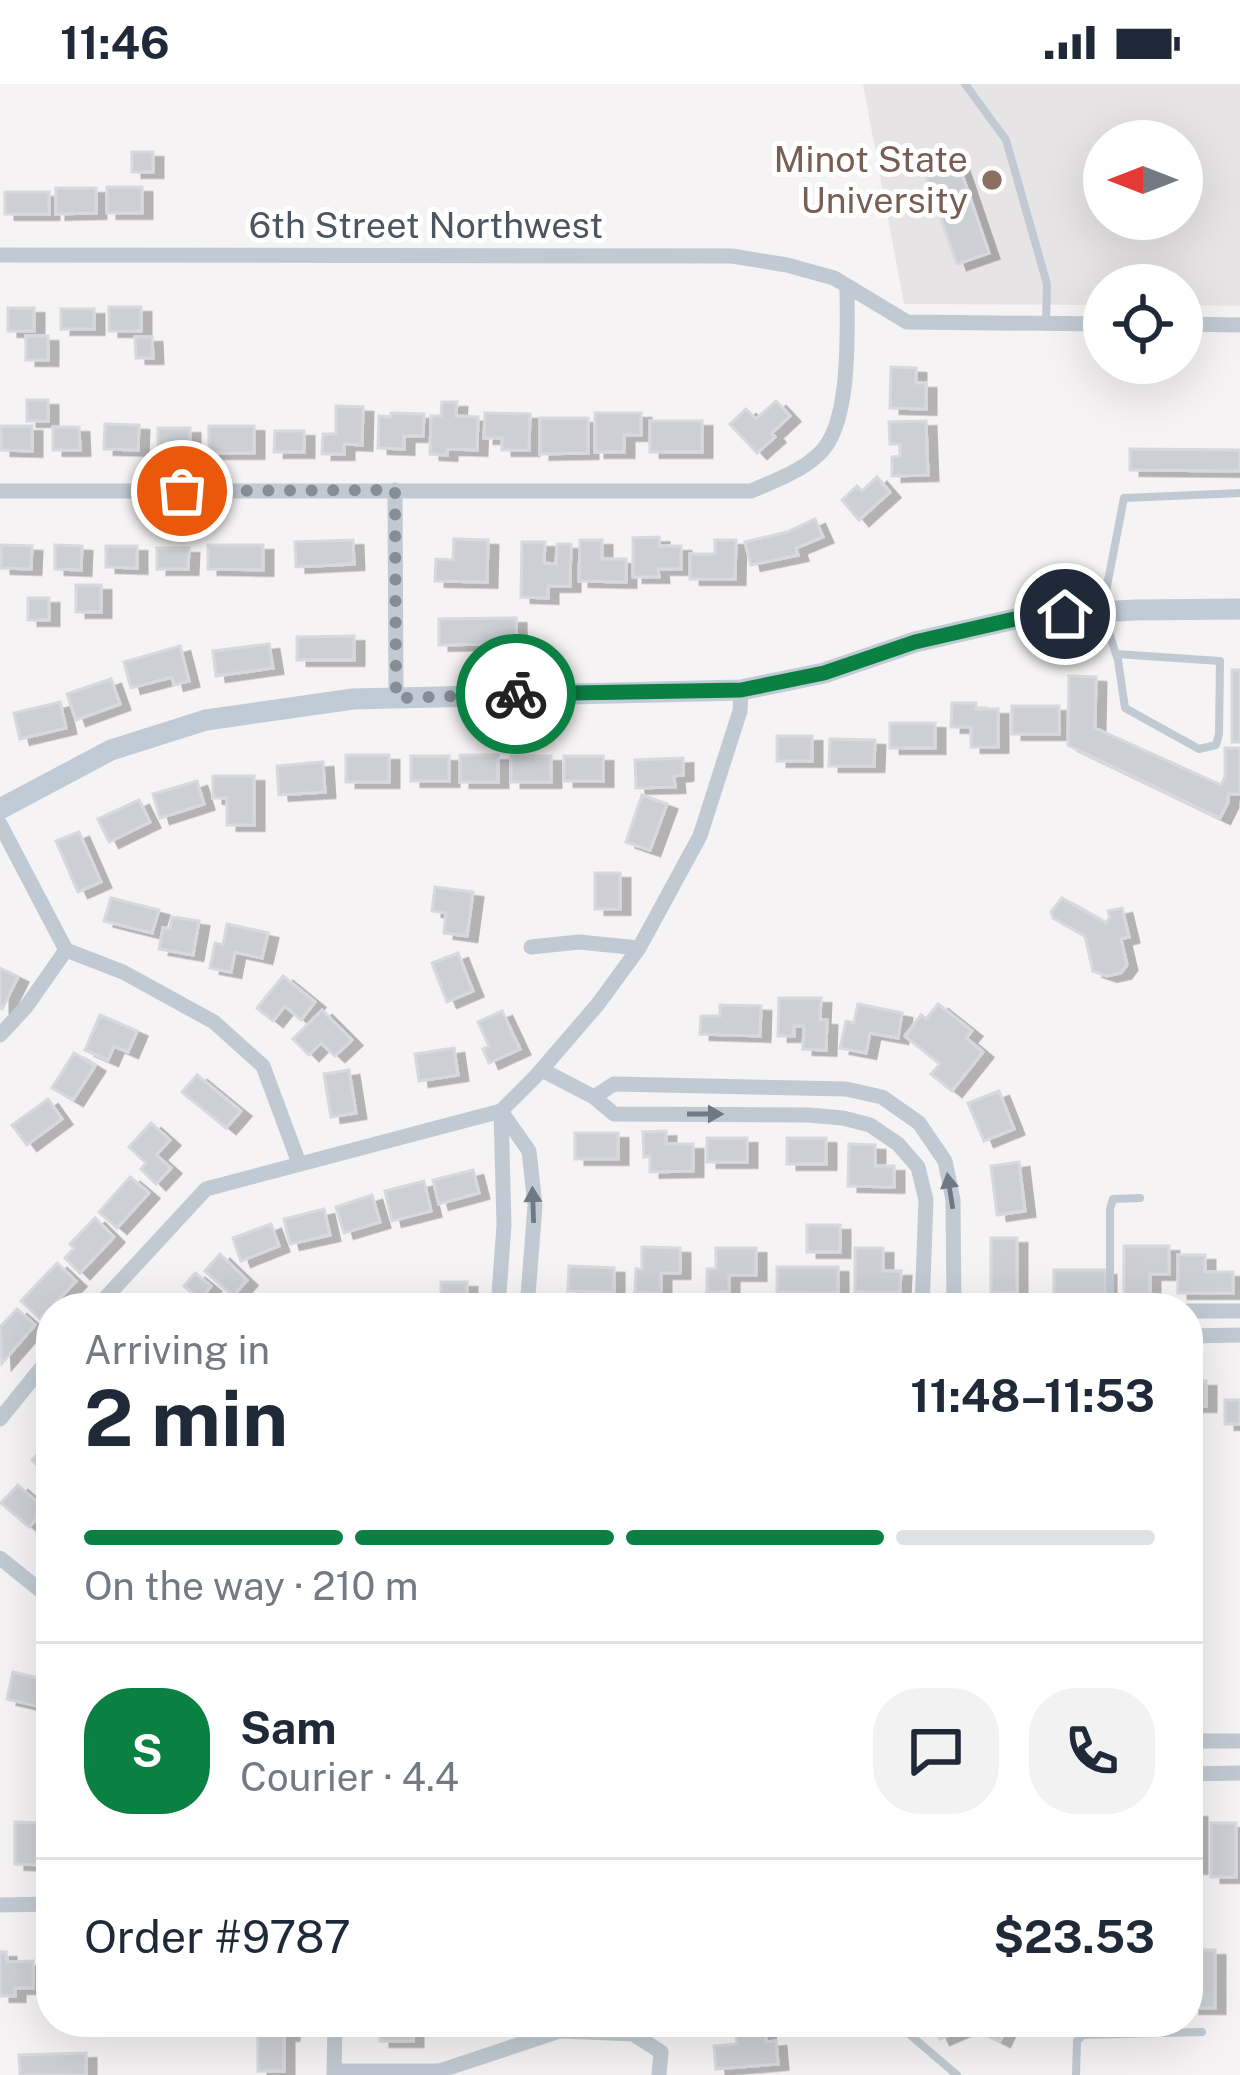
<!DOCTYPE html>
<html lang="en">
<head>
<meta charset="utf-8">
<style>
  body { margin:0; font-family:"Public Sans",sans-serif; background:#f2f2f3; color:#1f2937; height:100vh; display:flex; flex-direction:column; font-size:45px; white-space:nowrap }
  * { box-sizing:border-box; margin:0 }
  p { font-size:39px; color:#747a83 }
  .icon { flex:none; width:66px; height:66px; fill:none; stroke:currentColor; stroke-width:2; stroke-linecap:round; stroke-linejoin:round }
  .map { position:relative; flex:1; overflow:hidden }
  .panel { position:absolute; left:36px; top:1209px; width:1167px; height:744px; display:flex; flex-direction:column; background:#fff; border-radius:48px; box-shadow:0 12px 48px #0002 }
  .panel>* { flex:none }
  .needle { width:78px; rotate:270deg }
  .controls { position:absolute; left:1083px; top:36px; display:grid; gap:24px }
  .controls a { display:grid; place-items:center; width:120px; height:120px; border-radius:50%; background:#fff; box-shadow:0 12px 48px #0002; font-size:60px }
  .pin { position:absolute; display:grid; place-items:center; width:102px; height:102px; color:#fff; margin:-51px; border:6px solid #fff; border-radius:50%; box-shadow:0 3px 12px #0007 }
  .courier { position:absolute; display:grid; place-items:center; width:120px; height:120px; margin:-60px; border:9px solid #0b8043; border-radius:50%; background:#fff; color:#222; box-shadow:0 3px 15px #0007 }
  .overview em { font-style:normal; font-weight:700 }
  .overview div { display:flex; flex-direction:column-reverse }
  .overview { display:flex; align-items:center; justify-content:space-between; height:204px; padding:0 48px }
  h1 { font-size:78px; font-weight:700; line-height:90px }
  .bar { display:grid; grid-template-columns:repeat(4,1fr); gap:18px 12px; align-content:center; height:144px; padding:0 48px }
  .bar i { height:15px; border-radius:9px; background:#e0e1e3 }
  .bar .on { background:#0b8043 }
  .bar p { grid-column:span 4 }
  .line { display:flex; align-items:center; gap:30px; padding:0 48px; border-top:3px solid #e0e1e3 }
  .line div { flex:1 }
  .round { display:grid; place-items:center; flex:none; width:126px; height:126px; border-radius:48px; background:#f2f2f3 }
  .status { display:flex; justify-content:space-between; align-items:center; height:84px; padding:0 60px; background:#fff; direction:ltr }
  .status svg { height:33px; fill:currentColor }
  .map>svg:first-child { display:block }
</style>
</head>
<body>
<div class="status"><b>11:46</b><svg viewBox="0 0 49 12"><path d="M0 12V9h3v3zM5 12V6h3v6zM10 12V3h3v9zM15 12V0h3v12zM26 1h20v11H26zM47 4h2v5h-2z"/></svg></div>
<div class="map">
<svg width="1240" height="1991" viewBox="0 0 1240 1991">
  <defs>
    <filter id="shadow"><feDropShadow dx="10" dy="5.5" stdDeviation="0" flood-color="#0004"/></filter>
  </defs>
  <rect width="100%" height="100%" fill="#f5f3f3"/>
  <path fill="#e6e4e5" fill-rule="evenodd" d="M863,0h377v222l-58,-1v-20h-78v20l-200,-1zM1104,57h78v78h-78z"/>
  <path fill="#cdcfd5" stroke="#d7d9de" stroke-width="3" filter="url(#shadow)" d="M132,68h21v20h-21z
    M959,81l30,88 -32,11 -31,-87z
    M107,103h35v26h-35z
    M56,104h40v25l-40,1z
    M5,108h44v22h-44z
    M109,223h32v24h-32z
    M8,224h26v23h-26z
    M61,225h33v20h-33z
    M26,252h22v24h-22z
    M135,253h17l1,21h-17z
    M891,283l25,1v15h10v26l-36,-1z
    M27,316h21v21h-21z
    M776,317l14,15 -18,17 3,4 -18,16 -27,-29 16,-15 10,10z
    M442,318h15l-1,14 22,1 -1,33 -30,-1v6l-17,-1 1,-38h10z
    M336,322l27,1 -1,38 -18,-1v10h-22l1,-20h13z
    M391,329l33,1 -1,22h-19v13l-26,-1 1,-32 12,1z
    M485,329l45,1 -1,36h-27v-12h-18z
    M595,329h46v22h-17v17h-29z
    M540,334h48v35l-48,1z
    M650,337h52v31h-52z
    M926,337l2,54 -36,1v-19l8,-1v-12h-10l-1,-22z
    M105,340l34,1 -1,25 -34,-1z
    M1,342h31v25l-31,-1z
    M209,342h45v27h-45z
    M53,343h26l1,23h-27z
    M158,344h32v23l-32,-1z
    M275,347h29v21h-30z
    M1130,365l110,1v21l-110,-1z
    M877,393l13,15 -31,28 -17,-20 15,-14 5,5z
    M815,435l8,18 -27,11 2,7 -47,10 -6,-23 42,-10z
    M659,453v9h22v23h-23l1,8h-26v-39z
    M454,455l34,1 -1,42 -52,-1 1,-22 17,1z
    M353,456l1,24 -58,3 -1,-25z
    M580,456h22v19h24v23l-47,-1z
    M715,456h21l-1,39h-45v-25h25z
    M522,458h23l-1,21 12,1 1,-20h14l-1,42h-22v12l-27,-1z
    M1,461l31,1 -1,23 -30,-1z
    M55,461l27,1 -1,24 -26,-1z
    M208,461h55v25l-55,-1z
    M106,462h31v22l-31,-1z
    M157,464h32l-1,21h-31z
    M76,501h25v27h-25z
    M28,514h21v22h-21z
    M516,534l1,34h-22v-8l-56,1v-26z
    M354,552v24h-57v-23z
    M269,560l4,24 -57,8 -3,-25z
    M180,562l9,35 -15,4 -2,-8 -41,11 -7,-26z
    M1232,586h8v72h-8z
    M1069,592l27,1 -1,51 126,57 4,-8v-29h15v46h-12v8l-8,16 -152,-73z
    M111,595l9,25 -44,16 -9,-26z
    M60,618l6,26 -46,11 -6,-26z
    M952,619h24v6h22v38h-27v-20h-20z
    M1012,622h47v28h-47z
    M890,639h45v25h-45z
    M777,652h35v25h-35z
    M830,655l45,1 -1,26h-45z
    M346,671h43v27h-43z
    M460,671h38v27h-38z
    M411,672h38v25h-38z
    M511,672h40v26h-40z
    M564,672h39v25h-39z
    M683,674v17l-9,1 1,11 -39,1 -1,-28z
    M323,678l2,30 -46,3 -2,-29z
    M213,692h41v49h-27v-27h-14z
    M197,697l7,23 -44,14 -7,-24z
    M642,711l25,9 -17,46 -24,-8z
    M139,716l11,22 -41,20 -11,-23z
    M79,748l22,50 -23,10 -22,-51z
    M595,789h25v36h-25z
    M435,803l38,5 -6,44 -23,-3 2,-20 -14,-2z
    M111,814l48,12 -7,23 -48,-12z
    M1062,814l44,25 4,-6 -2,-6 14,-3 7,29 -8,2 6,26 -6,8 -14,3 -14,-5 -8,-35 -32,-18 -2,-6z
    M172,833l27,4 -6,34 -34,-6 4,-21 7,1z
    M227,840l41,9 -6,25 -27,-6 -4,20 -21,-4 5,-25 8,2z
    M458,869l15,38 -26,11 -15,-39z
    M0,884l18,9 -16,32 -2,-1z
    M283,892l32,26 -14,18 -16,-14 -12,15 -16,-13z
    M779,914h42l-1,22h7l-1,30 -23,-1 1,-23h-10v10h-16z
    M858,920l44,9 -4,25 -28,-5 -4,20 -26,-5 6,-27 8,2z
    M938,920l34,27 -6,7 17,14 -31,39 -21,-17 9,-10 -35,-28 16,-21 5,4z
    M720,921l41,1 -1,30 -60,-2 1,-18h19z
    M322,926l30,30 -17,16 -14,-13 -12,12 -16,-16z
    M502,927l18,38 -31,14 -6,-14 6,-3 -11,-24z
    M100,931l37,16 -9,21 -14,-6 -6,14 -23,-10z
    M454,964l4,27 -39,6 -4,-27z
    M74,969l21,13 -22,34 -21,-12z
    M349,986l7,43 -25,4 -7,-43z
    M197,991l44,36 -15,17 -44,-36z
    M999,1007l15,38 -30,12 -16,-38z
    M48,1015l14,20 -35,26 -15,-20z
    M151,1039l19,17 -14,15 15,13 -15,16 -15,-15 5,-6 -17,-16z
    M666,1047v13h27v27l-43,1v-16l-6,1 -1,-25z
    M575,1049h43v26h-43z
    M707,1054h40v24h-40z
    M787,1054h39v26h-39z
    M849,1060l26,1v21h19v21l-46,-1z
    M1019,1078l6,49 -28,4 -6,-49z
    M473,1086l6,23 -40,11 -6,-24z
    M130,1093l19,16 -32,35 -18,-16z
    M424,1097l7,30 -39,10 -7,-30z
    M372,1111l8,27 -36,11 -8,-26z
    M324,1125l6,26 -40,9 -6,-25z
    M95,1134l19,19 -34,36 -15,-15 9,-10 -4,-4z
    M271,1140l8,22 -38,15 -8,-23z
    M807,1141h33v27h-33z
    M991,1154h26v55h-26z
    M1124,1162h45v28h-19v20h-26z
    M642,1163l38,1v25h-19v20l-26,-1 1,-23h6z
    M716,1164h40v27h-27v17h-22v-23h9z
    M855,1164h28v23h18l-1,21h-45z
    M220,1170l27,26 -14,16 -28,-25z
    M1178,1171h27v17h28v21h-55z
    M57,1179l19,18 -36,38 -19,-18z
    M569,1182l45,2v24l-46,-1z
    M777,1183h61v26l-61,-1z
    M1054,1186h52v24h-52z
    M195,1189l16,13 -11,14 -16,-14z
    M441,1198h26v26h-26z
    M17,1225l18,16 -33,38 -2,-36z
    M1188,1297h18v25h-18z
    M1225,1316h15v24h-15z
    M51,1357v36l-1,1 -18,-18z
    M18,1401l27,24 -16,18 -28,-24z
    M13,1588l38,9v28l-44,-10z
    M1188,1728h9v56h-9z
    M15,1738l31,1 -1,42 -30,-1z
    M1211,1739h25v54h-25z
    M1190,1866h25v58h-25z
    M0,1868h6l1,10 26,-1v27h-18v8h-15z
    M258,1938h32l-1,13h-5v36h-26z
    M380,1938h48v6h-15v13h-33z
    M735,1938h30l1,20 10,-1 2,23 -62,5 -2,-23 23,-2z
    M932,1938h77l-9,19 -30,-15 -30,13z
    M86,1969v22h-66l-1,-20z"/>
  <g fill="none" stroke-linecap="round" stroke-linejoin="round">
    <path stroke="#c1cad2" stroke-width="8" d="M965,0l41,56 41,144 -1,37
      M1116,570l104,7 -1,73 -3,11 -17,4 -74,-41 -7,-48 -16,-48 22,-114 116,-5
      M1110,1224v-99l3,-10 27,-1
      M909,1938v12l48,41
      M1076,1991l1,-34 6,-6 119,-3"/>
    <path stroke="#c1cad2" stroke-width="15" d="M0,171l732,1 55,9 47,13 73,44 197,2
      M1182,240l58,1
      M395,406l1,208
      M0,407h751c23,-10 49,-19 68,-37 33,-29 28,-125 28,-167
      M0,740l66,126 57,22 91,50 49,44 36,97
      M531,863l48,-5 60,6
      M0,951l26,-28 40,-57
      M542,986l52,27 20,17 194,1 35,3 27,7 28,19 20,23 8,33 -4,108
      M594,1013l20,-13 232,5 36,8 37,26 26,38 8,39 1,108
      M501,1027l28,40 6,55 -8,102
      M96,1224l110,-119 295,-78 36,-36 61,-71 41,-56 61,-112 40,-125 1,-21
      M498,1224l6,-83 -3,-114
      M1188,1227h52
      M1188,1252l52,-1
      M0,1335l51,-63
      M0,1474l51,41
      M1188,1657h52
      M1188,1690l52,-1
      M0,1821l51,-1
      M334,1987h105l121,-40 73,3 28,18 -2,23
      M334,1991l1,-53"/>
    <path stroke="#c1cbd6" stroke-width="21" d="M0,725l111,-59 95,-30 147,-21 388,-9 83,-17 91,-31 113,-26 107,-6 105,-1"/>
  </g>
  <defs><path id="oneway-solid" d="M-6-.8H1V-3.2L6.5 0L1 3.2V.8H-6Z" transform="scale(3)"/></defs>
  <g fill="#6e7983">
    <use href="#oneway-solid" transform="translate(705 1030)"/>
    <use href="#oneway-solid" transform="translate(950 1107) rotate(-99)"/>
    <use href="#oneway-solid" transform="translate(533 1121) rotate(-92)"/>
  </g>
  <g fill="none" stroke-linecap="round" stroke-linejoin="round">
    <path stroke="#868d94" stroke-width="12" stroke-dasharray="0 21.6" d="M182,407l213,-1 1,208 120,-4"/>
    <path stroke="#0b8043" stroke-width="15" d="M516,610l225,-4 83,-17 91,-31 113,-26 37,-2"/>
  </g>
  <circle fill="#8d6e63" stroke="#fff" stroke-width="4.5" cx="992" cy="96" r="12"/>
  <g text-anchor="middle" dominant-baseline="central" stroke-width="10" stroke-linejoin="round" paint-order="stroke">
    <g font-size="36" fill="#785e54" stroke="#fff" text-anchor="end">
      <text x="968" y="75">Minot State<tspan x="968" dy="41">University</tspan></text>
    </g>
    <g font-size="36" fill="#4a5661" stroke="#fff">
      <text x="426" y="141">6th Street Northwest</text>
    </g>
  </g>
</svg>
<div class="controls">
<a><svg class="needle" viewBox="-14 -14 28 28"><path d="M0-13l5 13h-10z" fill="#e53935"/><path d="M0 13l5-13h-10z" fill="#747a83"/></svg></a>
<a><svg class="icon" aria-label="locate" viewBox="0 0 24 24"><circle cx="12" cy="12" r="6"/><path d="M12 2v4M12 18v4M2 12h4M18 12h4"/></svg></a>
</div>
<div class="pin" style="left:182px;top:407px;background:#ea580c"><svg class="icon" aria-label="bag" viewBox="0 0 24 24"><path d="M5 8h14l-1 12H6zM9 8a3 3 0 0 1 6 0"/></svg></div>
<div class="pin" style="left:1065px;top:530px;background:#1f2937"><svg class="icon" aria-label="home" viewBox="0 0 24 24"><path d="M3 11l9-7 9 7M6 9v11h12V9"/></svg></div>
<div class="courier" style="left:516px;top:610px"><svg class="icon" aria-label="bike" viewBox="0 0 24 24"><circle cx="6" cy="16" r="4"/><circle cx="18" cy="16" r="4"/><path d="M6 16l4-8h5l3 8M10 8l3 8H6M13 5h3"/></svg></div>
<section class="panel">
<div class="overview"><div><h1>2 min</h1><p>Arriving in</p></div><em>11:48–11:53</em></div>
<div class="bar"><i class="on"></i><i class="on"></i><i class="on"></i><i></i><p>On the way · 210 m</p></div>
<div class="line" style="height:216px"><b class="round" style="background:#0b8043;color:#fff">S</b><div><b>Sam</b><p>Courier · 4.4</p></div><a class="round"><svg class="icon" aria-label="chat" viewBox="0 0 24 24"><path d="M4 5h16v11H9l-5 4z"/></svg></a><a class="round"><svg class="icon" aria-label="phone" viewBox="0 0 24 24"><path d="M5 4h4l2 5-3 2q2 4 5 5l2-3 5 2v4C11 20 4 13 5 4z"/></svg></a></div>
<div class="line" style="height:156px"><div>Order #9787</div><b>$23.53</b></div>
</section>
</div>
</body>
</html>
